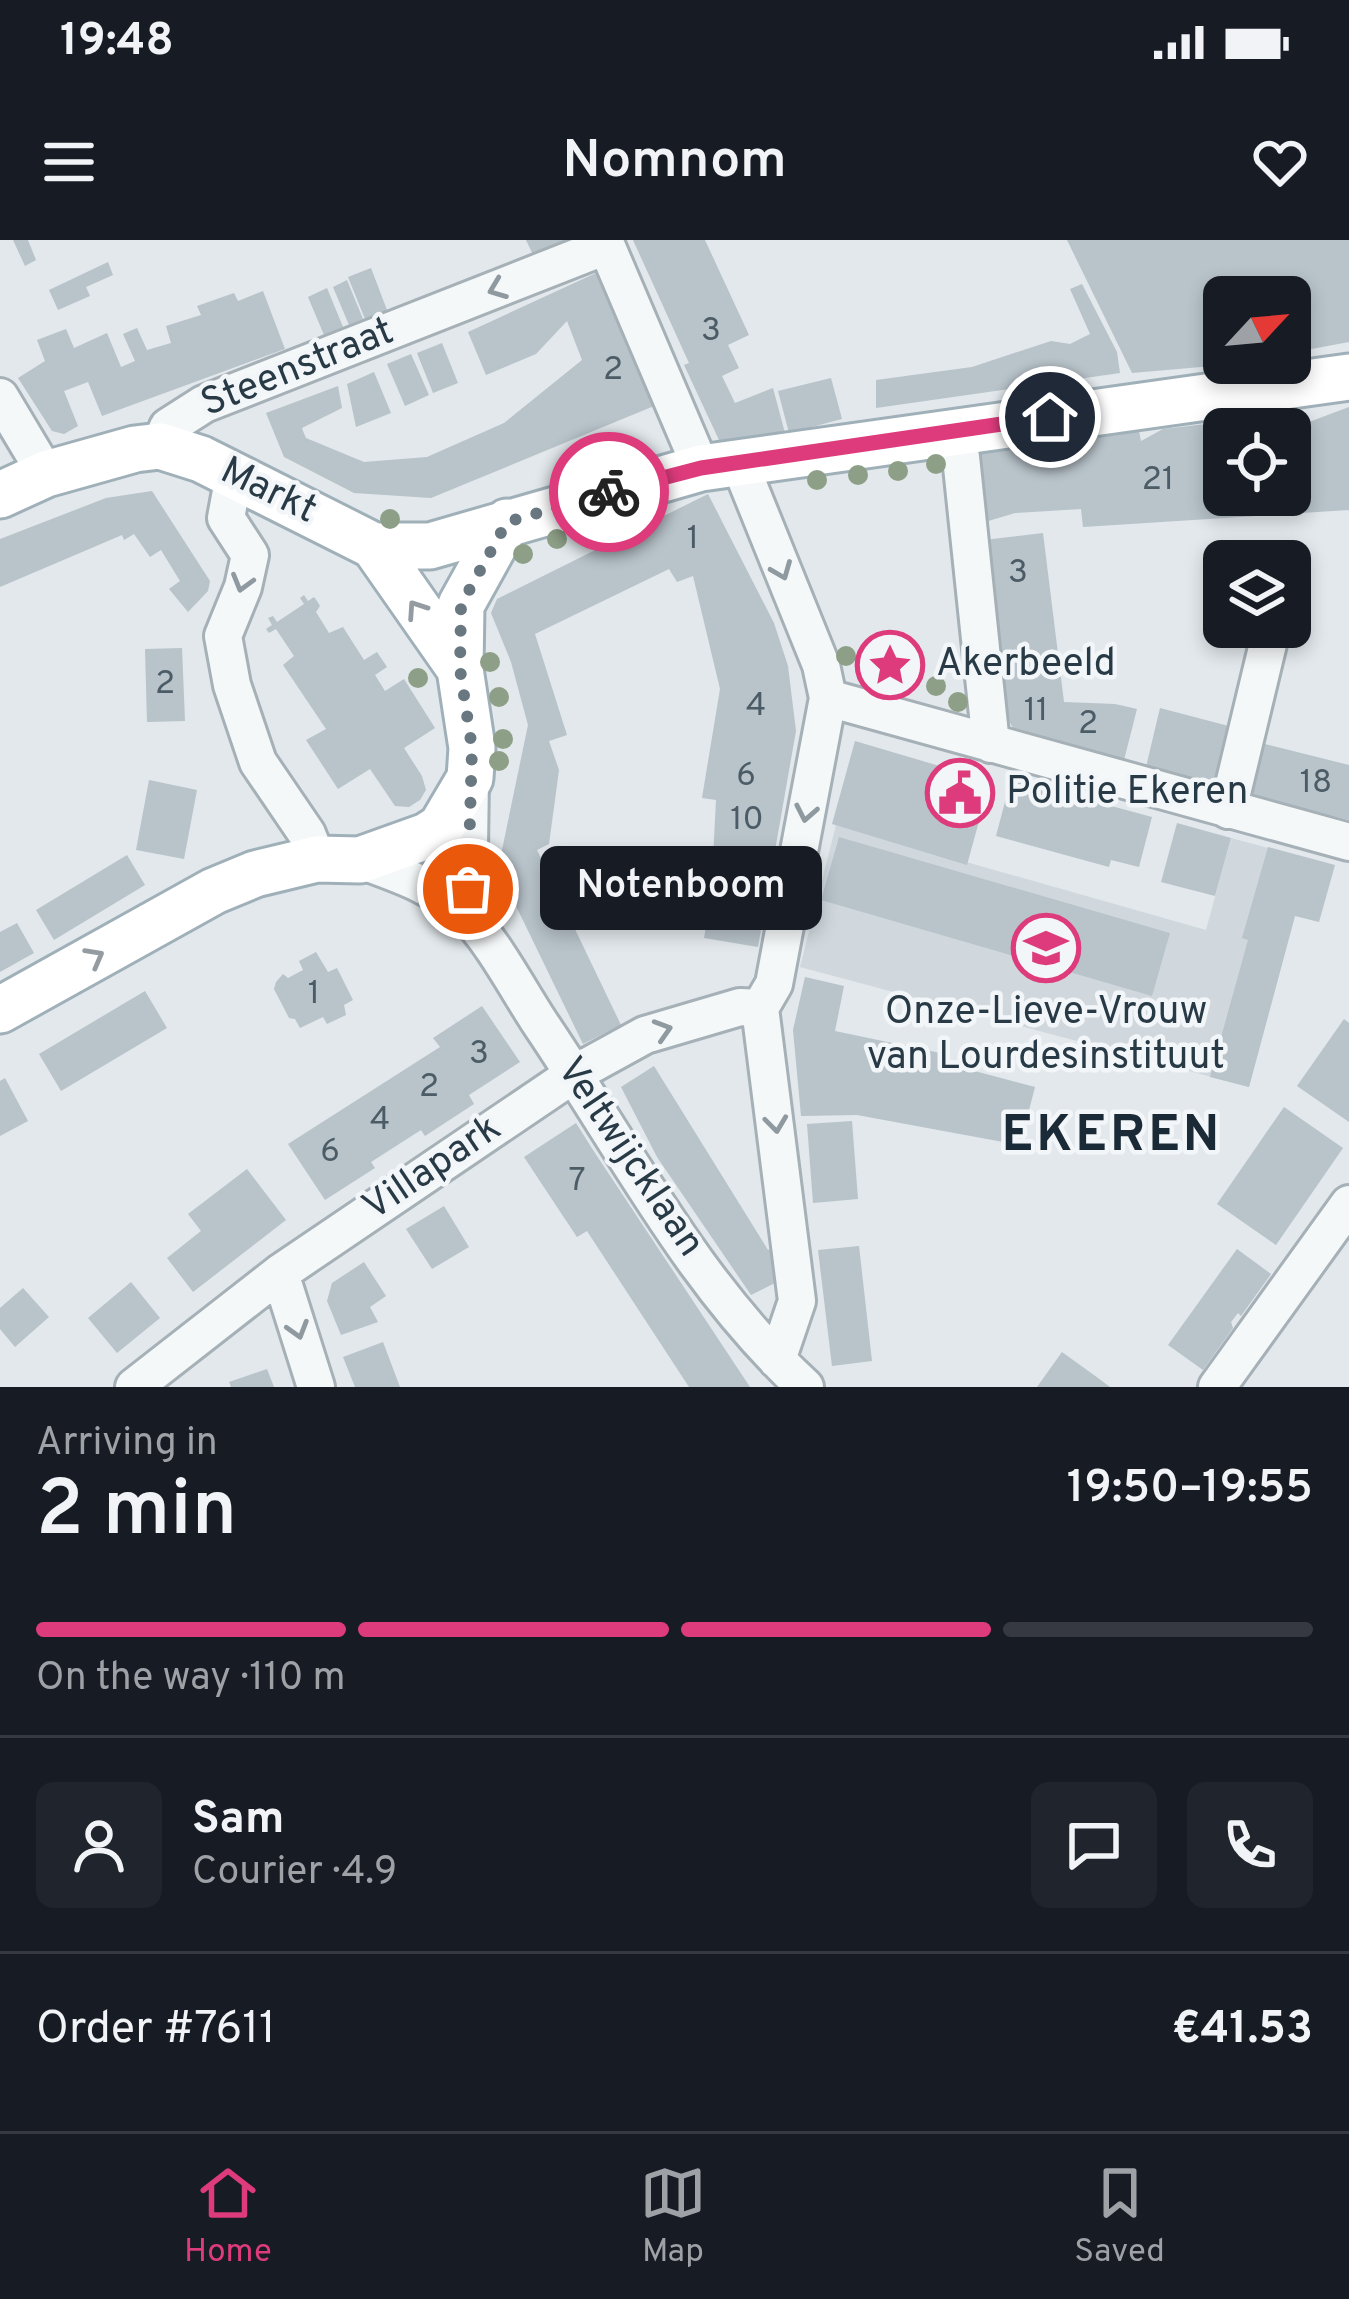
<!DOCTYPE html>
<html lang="en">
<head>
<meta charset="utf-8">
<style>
  body { margin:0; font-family:Overpass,sans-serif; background:#20242c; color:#f1f3f6; height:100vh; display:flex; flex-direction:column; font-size:45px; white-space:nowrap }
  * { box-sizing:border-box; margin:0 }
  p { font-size:39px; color:#9ea1a6 }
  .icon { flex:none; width:66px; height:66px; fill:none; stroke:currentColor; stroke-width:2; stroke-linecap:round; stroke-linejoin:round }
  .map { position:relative; height:1147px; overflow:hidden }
  .sheet { display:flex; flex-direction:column; background:#171b24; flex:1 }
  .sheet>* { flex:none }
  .needle { width:78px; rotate:64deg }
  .buttons { position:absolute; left:1203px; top:36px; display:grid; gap:24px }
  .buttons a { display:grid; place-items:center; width:108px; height:108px; border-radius:18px; background:#171b24; box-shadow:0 6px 18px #0003; font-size:60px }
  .pin { position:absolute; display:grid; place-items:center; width:102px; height:102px; color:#fff; margin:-51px; border:6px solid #fff; border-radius:50%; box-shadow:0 3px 12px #0007 }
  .courier { position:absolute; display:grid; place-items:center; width:120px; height:120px; margin:-60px; border:9px solid #dd3b7b; border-radius:50%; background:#fff; color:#222; box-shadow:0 3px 15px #0007 }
  .bubble { position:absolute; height:84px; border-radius:18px; background:#171b24; box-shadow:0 6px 18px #0003; font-size:39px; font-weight:600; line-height:84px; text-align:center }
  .summary em { font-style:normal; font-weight:600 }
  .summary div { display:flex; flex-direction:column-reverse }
  .summary { display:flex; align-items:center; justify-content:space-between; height:204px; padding:0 36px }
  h1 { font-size:78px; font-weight:600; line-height:90px }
  .bar { display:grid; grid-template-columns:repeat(4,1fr); gap:18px 12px; align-content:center; height:144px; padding:0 36px }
  .bar i { height:15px; border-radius:9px; background:#363941 }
  .bar .on { background:#dd3b7b }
  .bar p { grid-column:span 4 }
  .line { display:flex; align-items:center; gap:30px; padding:0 36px; border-top:3px solid #363941 }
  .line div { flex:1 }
  .round { display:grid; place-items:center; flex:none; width:126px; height:126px; border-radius:18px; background:#20242c }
  .status { display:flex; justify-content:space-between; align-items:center; height:84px; padding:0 60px; background:#171b24; direction:ltr }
  .status svg { height:33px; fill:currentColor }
  header { display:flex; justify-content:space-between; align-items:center; height:156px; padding:0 36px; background:#171b24; font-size:54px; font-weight:600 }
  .dock { display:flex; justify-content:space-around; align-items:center; height:168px; border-top:3px solid #363941; background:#171b24; font-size:33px; color:#9ea1a6 }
  .dock a { display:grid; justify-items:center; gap:6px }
  .dock .on { color:#dd3b7b }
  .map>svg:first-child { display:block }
</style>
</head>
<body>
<div class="status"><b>19:48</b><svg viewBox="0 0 49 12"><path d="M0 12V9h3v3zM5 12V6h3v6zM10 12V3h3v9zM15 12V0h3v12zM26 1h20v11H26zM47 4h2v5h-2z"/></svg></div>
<header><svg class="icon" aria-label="menu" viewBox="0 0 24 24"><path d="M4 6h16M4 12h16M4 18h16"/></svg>Nomnom<svg class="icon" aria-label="heart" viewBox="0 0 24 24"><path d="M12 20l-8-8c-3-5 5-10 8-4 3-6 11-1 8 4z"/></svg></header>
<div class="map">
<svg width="1349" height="1147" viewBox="0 0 1349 1147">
  <rect width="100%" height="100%" fill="#e2e8ec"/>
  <path fill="#d0d8de" d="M836,585l370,105 25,-92 79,21 -61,228 -449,-120z"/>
  <path fill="#b8c3ca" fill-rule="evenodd" d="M13,0h15l8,20 -11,6z
    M526,0h51l-42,19z
    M633,0h72l44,95 -21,10 11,23 -17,8 13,27 38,-15 12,45 -55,13 -11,-6 -35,-75 5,-2z
    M1067,0h282v102l-59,11v-56h-66v68l-92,8z
    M108,22l5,13 -27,12 4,9 -32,14 -9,-20z
    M371,28l16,42 -22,9 -17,-42z
    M596,33l58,133 -223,92 -77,-5 -70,-36 -18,-44 72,-27 4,22 -40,20 1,3 3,7 58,24 63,-5 77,-34 78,-63 -15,-39 -31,33 -50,21 -18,-43z
    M347,40l16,39 -14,6 -16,-38z
    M1082,44l35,68 3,21 -244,35v-28l96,-13 79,-26 19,3 20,-10 -20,-45z
    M327,48l16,39 -19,8 -16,-38z
    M263,51l22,58 -183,67 -14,-34 -24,9 14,35 -14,8 -12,-3 -34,-53 27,-17 -8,-21 29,-11 8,19 33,-15 14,34 14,-6 -12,-27 14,-6 10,22 24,-7 -5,-17 35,-11 -4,-9 37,-13 4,8z
    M442,103l16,40 -25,10 -16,-40z
    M411,114l18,41 -24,11 -18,-42z
    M374,132l17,41 -35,14 -9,-43z
    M831,138l11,41 -53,14 -11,-42z
    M1349,167v103l-266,17 -2,-18 -66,4 -30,9 -12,-63 8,-11 158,-17 2,10 22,-12 68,-8 78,1zM1224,189h66v66h-66z
    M152,251l58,90 -2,10 -20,21 -19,-23 11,-8 -19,-31 -11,7 -16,-23 -10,6 -2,-5 -122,52v-48l106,-41z
    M708,254l66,129 14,43 8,65 -38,216 -54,-9 7,-40 5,-98 -14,-2 18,-109 -27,-113 -16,6 -8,-13 -134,65 32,101 -18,6 10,29 -10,74 -12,6 84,175 -38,19 -85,-175 30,-144 -17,-63 -20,-49 6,-14z
    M1043,293l21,169 51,2 22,5 -13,51 -107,-25 -8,-14 -25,-181z
    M304,355l4,6 6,-4 3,4 3,5 -4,6 13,21 14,-6 21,33 13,-8 10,15 -12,8 10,16 19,-12 31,49 -31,20 18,28 4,14 -6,10 -11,7 -14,-1 -25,-37 -32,20 -32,-49 20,-11 -43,-64 11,-9 -18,-27 -7,4 -3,-4 6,-4 -4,-7 5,-2 4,6 27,-18 -4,-6z
    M182,408l3,73 -38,1 -2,-73z
    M1160,468l80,21 -15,58 -79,-20z
    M855,501l135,40 -23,84 -135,-41z
    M1261,503l88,22v55l-101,-25z
    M1011,539l141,38 -13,50 -28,-7 -2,7 -113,-31z
    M149,540l48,10 -13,69 -48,-9z
    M1177,583l54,15 -16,58 -54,-14z
    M839,597l331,96 -18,63 -331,-96z
    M1268,607l67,18 -16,57 -24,-6 -46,171 -39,-10 38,-137 -6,-2z
    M127,615l18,30 -91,55 -18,-30z
    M17,683l17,30 -34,19v-40z
    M316,712l12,20 9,-4 16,32 -9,5 2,10 -19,9 -4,-7 -23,11 -5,-9 -6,-1 -15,-29 2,-7 7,-8 5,4 15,-8 -4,-9z
    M805,737l39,9 -9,45 110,23 -1,9 91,24 -15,58 -163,-30 -56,1 -8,-86z
    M145,751l22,37 -106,63 -22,-37z
    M482,766l38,56 -51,33 5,9 -49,32 -4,-6 -50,32 4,6 -50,32 -37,-56 152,-97 -7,-9z
    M1344,779l5,4v99l-52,-36z
    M654,826l114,184 9,-4 4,34 -30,15 -94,-138 -36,-70z
    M5,838l23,43 -28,15v-55z
    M1284,867l59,41 -67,97 -59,-41z
    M852,881l6,78 -45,4 -6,-79z
    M576,883l17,27 157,237h-61l-102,-156 -10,6 -16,-24 -37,-56z
    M247,929l39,51 -93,72 -26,-34 34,-27 -13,-17z
    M444,966l25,41 -37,22 -26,-40z
    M859,1006l13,115 -40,5 -14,-116z
    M1237,1009l34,25 -30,42 -3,-3 -7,9 2,6 -30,42 -35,-25z
    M364,1022l22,34 -16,11 8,15 -37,13 -14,-34 5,-18z
    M131,1042l29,36 -43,35 -29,-35z
    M23,1048l26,29 -34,30 -15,-18v-21z
    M383,1102l17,45h-45l-12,-30z
    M1062,1112l36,26 12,9h-73z
    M267,1129l7,18h-43l-2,-5z"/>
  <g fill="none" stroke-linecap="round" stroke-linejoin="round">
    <g stroke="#a6b0b7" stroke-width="42">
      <path id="minor" d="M604,0l97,228
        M0,157l46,77
        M950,190l11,27 30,287
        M160,206l8,-19 36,-23 402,-158
        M739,222l82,203 7,33 -54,286 -14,24 37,293 -20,59
        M234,235l-8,43 24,37 -7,32 -20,49 9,49 26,77 49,72 10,25
        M828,458l521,144
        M1228,570l44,-183
        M360,620c38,14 73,25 104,53 27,24 57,82 78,113 83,123 152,259 263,361
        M468,677l2,-139
        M280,1033l36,114
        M134,1147l146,-114 294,-199 71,-39 95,-28 20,1
        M1217,1147l132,-183"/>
    </g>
    <g stroke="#a0b0b9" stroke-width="51">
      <path id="major" d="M0,255l46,-21 89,-25 25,-3 41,13 173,87h56l271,-78 648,-91
        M374,306l86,123
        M0,770l214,-119 41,-17 62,-15 43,1 67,-24 14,-9 29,-49 2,-30 -12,-79 1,-64 46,-83"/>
    </g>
    <use href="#minor" stroke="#f5f8f9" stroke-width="36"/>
    <use href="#major" stroke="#fff" stroke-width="45"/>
  </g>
  <g fill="#8d9f87">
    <circle cx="936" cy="224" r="10"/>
    <circle cx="582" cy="225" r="10"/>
    <circle cx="898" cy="231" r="10"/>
    <circle cx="858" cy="235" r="10"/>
    <circle cx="817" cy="240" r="10"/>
    <circle cx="390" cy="279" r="10"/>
    <circle cx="557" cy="299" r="10"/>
    <circle cx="523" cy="314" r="10"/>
    <circle cx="846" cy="416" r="10"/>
    <circle cx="490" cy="422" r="10"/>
    <circle cx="909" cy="430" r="10"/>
    <circle cx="418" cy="438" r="10"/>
    <circle cx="882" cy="440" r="10"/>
    <circle cx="936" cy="446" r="10"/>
    <circle cx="499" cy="457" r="10"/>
    <circle cx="958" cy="462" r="10"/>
    <circle cx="503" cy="499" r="10"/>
    <circle cx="499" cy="521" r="10"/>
    <circle cx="446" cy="625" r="10"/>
  </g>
  <defs><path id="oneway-chevron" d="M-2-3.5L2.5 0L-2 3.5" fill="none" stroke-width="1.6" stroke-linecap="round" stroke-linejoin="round" transform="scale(3)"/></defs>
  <g stroke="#8e99a0">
    <use href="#oneway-chevron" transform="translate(497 49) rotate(159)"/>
    <use href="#oneway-chevron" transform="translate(782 331) rotate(68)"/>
    <use href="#oneway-chevron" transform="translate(242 343) rotate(106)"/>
    <use href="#oneway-chevron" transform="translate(806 573) rotate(101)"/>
    <use href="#oneway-chevron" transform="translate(663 790) rotate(-17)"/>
    <use href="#oneway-chevron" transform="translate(776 884) rotate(83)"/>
    <use href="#oneway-chevron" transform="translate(298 1090) rotate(73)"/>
  </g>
  <g stroke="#949ca2">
    <use href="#oneway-chevron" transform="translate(416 369) rotate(-124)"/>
    <use href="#oneway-chevron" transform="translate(95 717) rotate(-29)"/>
  </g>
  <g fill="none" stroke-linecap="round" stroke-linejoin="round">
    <path stroke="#697780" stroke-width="12" stroke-dasharray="0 21.6" d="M468,649l4,-141 -12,-79 1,-64 46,-83 102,-30"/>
    <path stroke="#dd3b7b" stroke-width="15" d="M609,252l92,-24 349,-51"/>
  </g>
  <defs>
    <g id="sight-ring" transform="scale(3.45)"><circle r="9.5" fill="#f2f6f9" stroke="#dd3b7b" stroke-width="1.5"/><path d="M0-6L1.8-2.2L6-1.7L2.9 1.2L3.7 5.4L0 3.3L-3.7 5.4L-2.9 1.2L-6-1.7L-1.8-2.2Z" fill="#dd3b7b"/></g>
    <g id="civic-ring" transform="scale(3.45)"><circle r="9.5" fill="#f2f6f9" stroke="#dd3b7b" stroke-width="1.5"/><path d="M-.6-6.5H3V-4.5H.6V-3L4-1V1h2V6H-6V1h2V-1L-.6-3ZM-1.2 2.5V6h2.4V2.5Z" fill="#dd3b7b"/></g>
    <g id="school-ring" transform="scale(3.45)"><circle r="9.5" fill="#f2f6f9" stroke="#dd3b7b" stroke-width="1.5"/><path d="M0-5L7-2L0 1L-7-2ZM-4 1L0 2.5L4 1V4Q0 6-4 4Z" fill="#dd3b7b"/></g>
  </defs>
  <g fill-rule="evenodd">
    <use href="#sight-ring" x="890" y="425"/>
    <use href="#civic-ring" x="960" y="553"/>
    <use href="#school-ring" x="1046" y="708"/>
  </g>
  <g text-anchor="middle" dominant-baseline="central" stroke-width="9" stroke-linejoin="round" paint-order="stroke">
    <g font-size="33" fill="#4c5c67">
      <text x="711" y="92">3</text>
      <text x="613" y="131">2</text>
      <text x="1158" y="241">21</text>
      <text x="693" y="300">1</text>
      <text x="1018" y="334">3</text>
      <text x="165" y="445">2</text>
      <text x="756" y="467">4</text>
      <text x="1036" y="472">11</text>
      <text x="1088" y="485">2</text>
      <text x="746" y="537">6</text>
      <text x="1316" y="544">18</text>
      <text x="747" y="581">10</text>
      <text x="314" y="755">1</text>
      <text x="479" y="815">3</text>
      <text x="429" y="848">2</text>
      <text x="380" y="881">4</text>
      <text x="330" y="913">6</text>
      <text x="577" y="942">7</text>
    </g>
    <g font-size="39" fill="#283a46" stroke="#f2f6f9">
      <text transform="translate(298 129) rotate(-22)">Steenstraat</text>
      <text transform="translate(268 252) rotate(26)">Markt</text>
      <text transform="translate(629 918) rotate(56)">Veltwijcklaan</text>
      <text transform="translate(433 929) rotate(-34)">Villapark</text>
    </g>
    <g font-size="39" fill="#283a46" stroke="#f2f6f9" text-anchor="start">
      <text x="936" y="425">Akerbeeld</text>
      <text x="1006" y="553">Politie Ekeren</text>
      <text x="1046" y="773" text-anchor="middle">Onze-Lieve-Vrouw<tspan x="1046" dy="45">van Lourdesinstituut</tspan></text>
    </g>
    <g font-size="51" font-weight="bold" letter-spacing="3" fill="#1a2b37" stroke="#f2f6f9">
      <text x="1112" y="897">EKEREN</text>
    </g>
  </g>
</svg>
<div class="buttons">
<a><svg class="needle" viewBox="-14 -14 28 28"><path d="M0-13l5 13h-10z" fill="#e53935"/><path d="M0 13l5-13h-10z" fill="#9ea1a6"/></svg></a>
<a><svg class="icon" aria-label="locate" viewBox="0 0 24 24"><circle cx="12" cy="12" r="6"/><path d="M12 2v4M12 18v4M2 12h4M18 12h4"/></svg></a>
<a><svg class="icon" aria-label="layers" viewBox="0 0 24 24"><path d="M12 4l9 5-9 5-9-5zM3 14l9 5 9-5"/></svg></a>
</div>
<div class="pin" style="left:468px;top:649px;background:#ea580c"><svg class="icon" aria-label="bag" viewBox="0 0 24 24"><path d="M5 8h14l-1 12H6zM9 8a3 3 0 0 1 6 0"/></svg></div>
<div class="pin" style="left:1050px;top:177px;background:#1f2937"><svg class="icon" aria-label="home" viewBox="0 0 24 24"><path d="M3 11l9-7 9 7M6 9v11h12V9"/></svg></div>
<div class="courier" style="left:609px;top:252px"><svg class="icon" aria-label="bike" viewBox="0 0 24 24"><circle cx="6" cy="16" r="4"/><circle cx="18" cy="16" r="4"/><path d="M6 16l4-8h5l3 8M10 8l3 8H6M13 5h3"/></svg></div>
<div class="bubble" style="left:540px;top:606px;width:282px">Notenboom</div>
</div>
<section class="sheet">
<div class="summary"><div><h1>2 min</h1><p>Arriving in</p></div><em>19:50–19:55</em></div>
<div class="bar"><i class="on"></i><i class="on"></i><i class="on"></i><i></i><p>On the way · 110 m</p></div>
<div class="line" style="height:216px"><a class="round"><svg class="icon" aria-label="person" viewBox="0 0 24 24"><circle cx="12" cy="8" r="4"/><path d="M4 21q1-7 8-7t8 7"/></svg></a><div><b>Sam</b><p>Courier · 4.9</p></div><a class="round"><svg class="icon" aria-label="chat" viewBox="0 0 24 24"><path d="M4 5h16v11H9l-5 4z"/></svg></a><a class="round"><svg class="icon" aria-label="phone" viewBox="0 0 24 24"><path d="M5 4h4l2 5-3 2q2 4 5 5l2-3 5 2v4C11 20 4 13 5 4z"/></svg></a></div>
<div class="line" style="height:156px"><div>Order #7611</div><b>€41.53</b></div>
</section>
<nav class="dock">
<a class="on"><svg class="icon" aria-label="home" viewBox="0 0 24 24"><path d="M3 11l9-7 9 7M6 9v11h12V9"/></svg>Home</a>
<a><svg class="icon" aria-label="map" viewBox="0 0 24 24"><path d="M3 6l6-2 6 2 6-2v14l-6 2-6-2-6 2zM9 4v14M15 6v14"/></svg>Map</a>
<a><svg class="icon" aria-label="saved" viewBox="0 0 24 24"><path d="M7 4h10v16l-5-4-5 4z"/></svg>Saved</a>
</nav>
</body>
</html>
